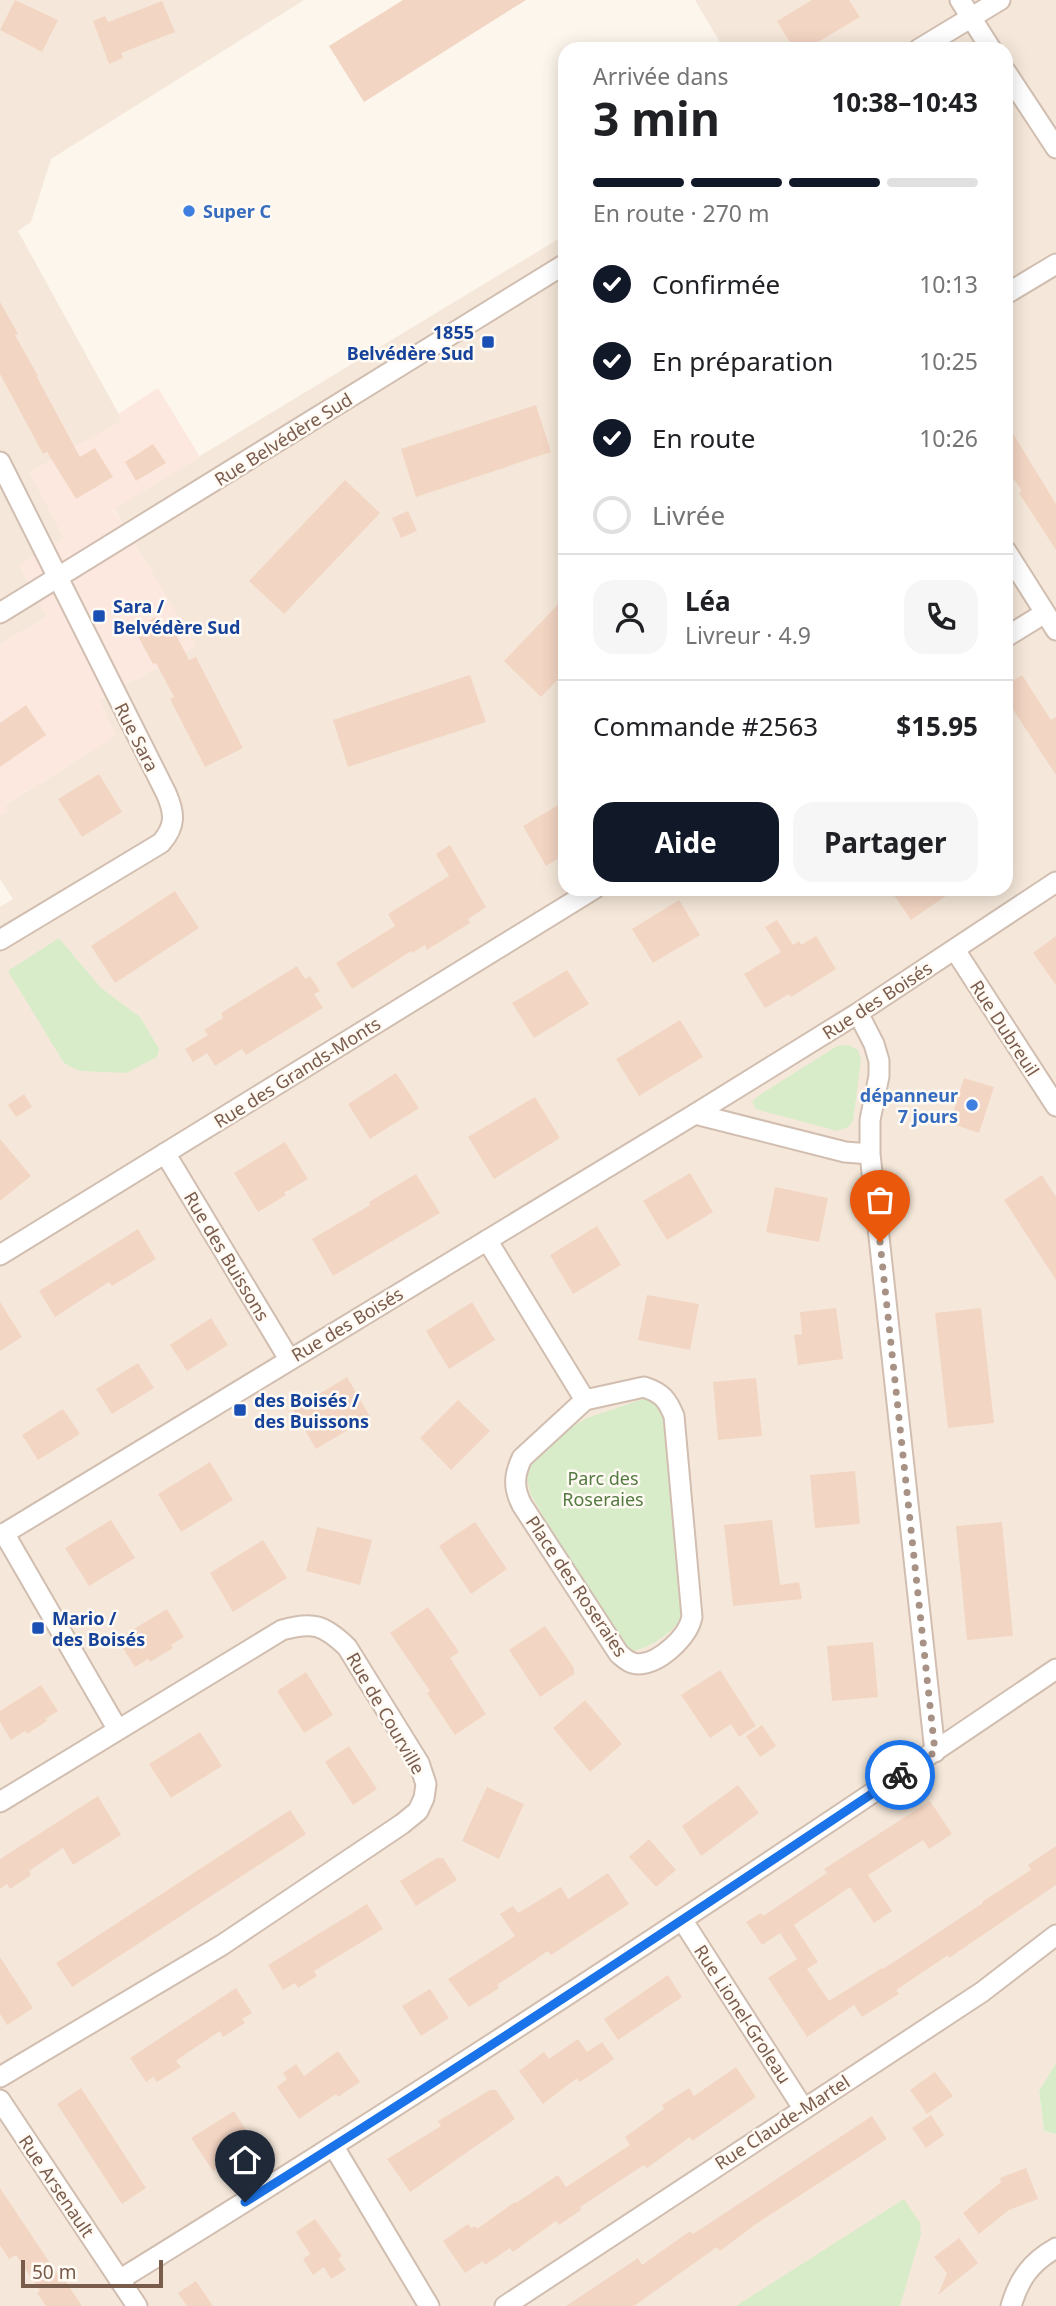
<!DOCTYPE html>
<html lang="fr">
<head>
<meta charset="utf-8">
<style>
  body { margin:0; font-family:"Noto Sans",sans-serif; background:#f6f6f6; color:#202124; height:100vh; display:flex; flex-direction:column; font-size:26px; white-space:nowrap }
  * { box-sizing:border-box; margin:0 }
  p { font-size:23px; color:#757577 }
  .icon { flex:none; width:38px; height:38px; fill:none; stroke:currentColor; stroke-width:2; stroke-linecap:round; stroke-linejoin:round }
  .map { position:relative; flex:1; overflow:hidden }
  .side { position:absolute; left:558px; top:42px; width:455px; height:854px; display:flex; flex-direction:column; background:#fff; border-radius:21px; box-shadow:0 4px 18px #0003 }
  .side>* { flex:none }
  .scale { position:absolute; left:21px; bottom:18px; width:142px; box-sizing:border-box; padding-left:7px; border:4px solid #7a5c4d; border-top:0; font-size:19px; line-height:24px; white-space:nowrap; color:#7a5c4d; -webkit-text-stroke:5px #fffaf3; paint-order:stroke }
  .pin { position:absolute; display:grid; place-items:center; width:60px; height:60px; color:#fff; margin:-72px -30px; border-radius:50% 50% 50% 0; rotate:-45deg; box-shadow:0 0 7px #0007 }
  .pin .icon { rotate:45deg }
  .courier { position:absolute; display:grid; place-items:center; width:70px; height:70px; margin:-35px; border:5px solid #1a73e8; border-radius:50%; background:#fff; color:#222; box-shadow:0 2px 9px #0007 }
  .summary em { font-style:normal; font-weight:700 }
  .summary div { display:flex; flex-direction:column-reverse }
  .summary { display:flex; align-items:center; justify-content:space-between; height:119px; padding:0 35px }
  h1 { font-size:46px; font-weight:700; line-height:52px }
  .bar { display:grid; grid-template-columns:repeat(4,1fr); gap:10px 7px; align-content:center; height:84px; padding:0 35px }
  .bar i { height:9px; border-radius:5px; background:#e0e0e0 }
  .bar .on { background:#111827 }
  .bar p { grid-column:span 4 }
  .line { display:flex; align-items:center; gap:18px; padding:0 35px; border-top:2px solid #e0e0e0 }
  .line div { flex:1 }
  .round { display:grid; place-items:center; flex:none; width:74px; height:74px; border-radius:21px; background:#f6f6f6 }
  ol { padding:0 35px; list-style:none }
  li { display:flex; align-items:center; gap:21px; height:77px }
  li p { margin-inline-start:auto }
  li .icon { padding:7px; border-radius:50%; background:#111827; color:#fff; stroke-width:4 }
  li:last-child { color:#757577 }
  li i { width:38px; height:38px; border:4px solid #e0e0e0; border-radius:50% }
  .cta { display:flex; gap:14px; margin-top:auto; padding:14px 35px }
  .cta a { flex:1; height:80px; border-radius:21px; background:#111827; color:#fff; font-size:28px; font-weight:700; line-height:80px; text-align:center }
  .cta a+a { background:#f6f6f6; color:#202124 }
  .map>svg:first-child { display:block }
</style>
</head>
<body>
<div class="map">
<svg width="1056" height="2306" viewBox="0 0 1056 2306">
  <rect width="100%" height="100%" fill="#fdf6ec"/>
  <path fill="#f5e8da" d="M0,0h304l-253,159 -20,63 -13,9 104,189 -58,118 -17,79 -47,27z
    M695,0h361v2063l-17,29 5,39 12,3v172h-1056v-1399l13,-8 -13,-20v-64l7,-4 -3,-5 111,-70 -17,-36 97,-54 -81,-138 451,-273v654h441v-840h-282z"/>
  <path fill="#fde8e0" d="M158,388l42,69 -86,52 82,137 -97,53 17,37 -111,69 3,6 -8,4v-171l47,-27 -28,-52 45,-27 -35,-66 92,-51 -3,-7z"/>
  <path fill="#d8ecc9" d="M59,938l42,50 39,29 19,32 -2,8 -31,16 -45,-2 -8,-3 -9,-5 -56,-92z
    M848,1045l10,5 3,10 -8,61 -5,6 -11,4 -81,-22 -4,-7 6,-6 79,-50z
    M646,1398l11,7 6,11 18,200c-6,16 -31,31 -47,35l-9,-5 -85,-135 -9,-16 -4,-15 3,-15 40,-37 17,-10z
    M1056,2063v71l-12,-3 -5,-40z
    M904,2199l16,24 1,11 -21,72h-164z"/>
  <path fill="#f3d5c3" d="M15,0l43,20 -16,32 -42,-22z
    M403,0h123l-162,102 -35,-56z
    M812,0h37l11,17 -54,32h-12l-17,-28z
    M162,1l13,31 -54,21 2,5 -14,6 -16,-43 12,-5 3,6z
    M0,302l18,32 -3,1 23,41 -1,1 43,80 15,-9 18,29 -37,22 -29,-47 -4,2 -43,-80z
    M536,405l15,47 -135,45 -15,-48z
    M1006,422l50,82v46l-37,-57 3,-2 -16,-23z
    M153,444l13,19 -30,18 -11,-19z
    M345,480l35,33 -96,101 -35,-33z
    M408,511l9,20 -16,7 -9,-20z
    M565,597v75l-24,25 -37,-36z
    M156,617l7,13 8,-5 18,35 7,-3 47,91 -38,19 -35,-68 4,-2 -18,-34 -3,1 -19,-35z
    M470,675l16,47 -138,45 -15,-47z
    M1022,675l29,45 5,-3v58l-50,-76v-14z
    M26,705l20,30 -46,32v-44z
    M99,774l23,38 -40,25 -24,-38z
    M565,801v53l-19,12 -23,-40z
    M450,845l36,62 -18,12 2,4 -43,27 -2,-5 -13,8 -1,-2 -59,38 -16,-26 59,-37 -7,-12 61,-38 -13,-22z
    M890,889h66l-45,31z
    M175,891l24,37 -84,55 -24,-37z
    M679,900l21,35 -47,28 -21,-34z
    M777,920l16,25 6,-4 2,4 15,-9 20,33 -45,28 -2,-3 -24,14 -21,-34 37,-22 -16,-25z
    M1056,936v49l-23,-32z
    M297,966l8,13 5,-3 10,15 -6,3 9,14 -77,47 -4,-6 -27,17 -8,-13 -14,9 -8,-13 23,-14 -4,-5 19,-12 -2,-5z
    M567,970l22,34 -55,34 -22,-35z
    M680,1020l23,37 -64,39 -23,-37z
    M396,1073l23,35 -49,31 -22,-35z
    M964,1078l30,9 -15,46 -29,-10z
    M24,1094l8,13 -16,10 -8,-12z
    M535,1097l25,41 -66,41 -26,-42z
    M0,1139l31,37 -31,25z
    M285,1142l23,37 -24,14 2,2 -28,17 -24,-39z
    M690,1173l23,39 -46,28 -24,-39z
    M416,1174l24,39 -107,63 -21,-37 58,-34 -1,-3z
    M1042,1175l14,22v83l-52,-80z
    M775,1187l53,11 -9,44 -53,-10z
    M597,1226l24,39 -48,29 -23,-39z
    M138,1229l18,30 -44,27 -3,-4 -54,35 -16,-26z
    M647,1295l52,9 -9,46 -52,-10z
    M0,1302l22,35 -22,14z
    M472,1302l23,38 -46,29 -23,-38z
    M836,1308l7,51 -45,6 -4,-30 8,-1 -2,-22z
    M981,1308l13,115 -46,5 -13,-115z
    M211,1318l17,27 -41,26 -17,-26z
    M138,1363l16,25 -42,26 -16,-25z
    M347,1377l23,40 -54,32 -23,-39z
    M756,1378l6,58 -44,4 -5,-58z
    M458,1400l32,31 -39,39 -31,-32z
    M63,1409l17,25 -42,26 -16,-25z
    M210,1462l23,38 -52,32 -23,-38z
    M855,1471l5,53 -45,4 -5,-53z
    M111,1520l24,38 -46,28 -24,-38z
    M772,1520l8,65 19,-3 3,17 -69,7 -9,-81z
    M475,1522l32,47 -36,25 -32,-48z
    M1002,1522l11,114 -46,4 -11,-114z
    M317,1527l55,13 -12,45 -54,-14z
    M263,1540l24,38 -54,34 -23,-39z
    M428,1607l31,45 -9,6 36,56 -31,21 -28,-42 3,-2 -40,-58z
    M167,1609l17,28 -13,8 2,3 -23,14 -2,-3 -13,8 -18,-28z
    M545,1626l29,42v6l-34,23 -31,-47z
    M873,1642l5,55 -46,4 -5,-55z
    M720,1670l36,56 -17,11 -8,-13 -21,14 -29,-43z
    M306,1672l27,43 -29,18 -27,-42z
    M41,1685l17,26 -13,8 2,2 -20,13 -2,-3 -14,9 -11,-18v-11z
    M585,1700l37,44 -32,28 -37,-44z
    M762,1725l14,21 -16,11 -14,-21z
    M200,1732l22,34 -51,32 -22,-34z
    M349,1746l28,43 -24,16 -28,-43z
    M738,1785l21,28 -58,43 -19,-30z
    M487,1787l37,17 -25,55 -37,-18z
    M98,1796l23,39 -48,30 -10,-17 -34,23 2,4 -21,14 -3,-5 -7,5v-30z
    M930,1801l22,33 -23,15 -6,-9 -55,35 24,36 -18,12 -24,-36 -56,38 24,37 -11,7 22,32 53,-33 1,1 100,-66 -1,-1 49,-32 -3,-5 28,-19v39l-107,73 -1,-3 -52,35 3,4 -37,23 -8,-12 -47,32 -39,-59 29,-19 -17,-26 -18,12 -16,-23 15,-9 2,3 64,-43 -3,-4z
    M290,1810l16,24 -234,153 -16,-24z
    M649,1839l27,31 -20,17 -27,-30z
    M437,1858h6l14,22 -41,26 -16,-25z
    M608,1873l21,31 -78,51 -3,-4 -51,34 2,3 -30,19 -21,-28 67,-43 -15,-22 13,-8 5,7 43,-26 7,12z
    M367,1904l16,25 -69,42 3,5 -19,12 -3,-5 -12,7 -15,-25z
    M0,1957l33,51 -26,17 -7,-11z
    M668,1975l14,22 -64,43 -14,-21z
    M236,1988l16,25 -10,6 3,4 -22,14 -3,-6 -33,22 -11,8 5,6 -24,15 -4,-5 -7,5 -16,-24z
    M430,1989l19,29 -28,18 -19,-30z
    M578,2039l9,13 15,-10 12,17 -34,23 -3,-4 -34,26 -24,-33 25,-19 5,7z
    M338,2051l22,31 -22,15 -2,-3 -37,25 -22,-32 10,-8 -4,-6 13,-9 8,12z
    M736,2067l20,30 -64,44 -2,-4 -43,31 -3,-3 -64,42 1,3 -22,15 -3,-4 -43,31 -3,-4 -25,17 -2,-4 -18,12 -22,-32 25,-17 3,4 4,-2 2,3 38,-27 1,1 42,-28 8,12 64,-42 -5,-8 39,-28 -2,-4 27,-17 5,8z
    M935,2072l18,24 -26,18 -17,-24z
    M81,2088l65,100 -24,16 -65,-100z
    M490,2090h6l19,29 -105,73 -23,-33 54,-33 -3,-5z
    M234,2111l21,33 -42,27 -22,-33z
    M931,2115l13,20 -18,13 -14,-20z
    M872,2116l15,23 -131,85 -36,27 -3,-4 -83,59h-68l72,-48 4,7 48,-34 3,3z
    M1026,2168l12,31 -29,11 -30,24 -16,-21 38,-31 -1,-4z
    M0,2188l60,90 2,-2 20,30h-36l-9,-13 3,-2 -24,-36 -7,4 -9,-14z
    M315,2219l27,37 -4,3 8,11 -15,9 -7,-12 -11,8 -10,-16 7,-5 -14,-22z
    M959,2238l19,25 -40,32 9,-22 -13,-16z
    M196,2281l17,25h-26l-9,-13z"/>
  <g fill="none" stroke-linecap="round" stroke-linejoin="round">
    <g stroke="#d1beb0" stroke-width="23">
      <path id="minor" d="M960,0l31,49
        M919,49l81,-49
        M1006,72l50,76
        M1006,294l50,-30
        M0,462l166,331c9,20 10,33 -5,50l-161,97
        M1006,551l50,79
        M0,613l565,-349
        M1006,637l39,-24
        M955,950l101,156
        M858,1013l16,31 5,17v15l-9,44v34l65,598
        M695,1114l150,38 25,2
        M165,1153l124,206
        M487,1240l98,160
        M0,1255l594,-366
        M644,1387c18,6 23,12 30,29l18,201c-4,20 -32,46 -53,47 -9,0 -14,-5 -20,-10l-97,-149c-9,-17 -8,-30 0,-47l63,-58z
        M4,1533l114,197
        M0,1536l695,-422 163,-101 198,-131
        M0,1802l282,-172c31,-9 42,-5 65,17l72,116 7,21 -2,14 -6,13 -16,13 -180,121 -222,132
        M683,1921l120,187
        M0,2100l137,206
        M334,2147l95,159
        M119,2280c318,-196 628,-401 937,-611
        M505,2306l477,-314 74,-57
        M1011,2306c8,-27 20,-44 45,-58"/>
    </g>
    <use href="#minor" stroke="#fff" stroke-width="19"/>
  </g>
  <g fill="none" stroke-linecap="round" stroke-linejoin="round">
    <path stroke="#a89285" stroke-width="7" stroke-dasharray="0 12.6" d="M880,1242l55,510 -35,23"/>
    <path stroke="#1a73e8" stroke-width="9" d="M245,2202c221,-138 438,-282 655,-427"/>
  </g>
  <g fill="#3f7fe0" stroke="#fffaf3" stroke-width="2.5">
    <circle cx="189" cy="211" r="7"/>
    <circle cx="972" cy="1105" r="7"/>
  </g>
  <g fill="#1a4fb4" stroke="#fffaf3" stroke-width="2.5">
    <rect x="481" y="335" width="14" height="14" rx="3.5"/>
    <rect x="92" y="609" width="14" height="14" rx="3.5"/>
    <rect x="233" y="1403" width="14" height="14" rx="3.5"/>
    <rect x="31" y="1621" width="14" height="14" rx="3.5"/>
  </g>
  <g text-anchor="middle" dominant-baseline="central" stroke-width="5" stroke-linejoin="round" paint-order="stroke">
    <g font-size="18" font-weight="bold" fill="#366cbe" stroke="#fffaf3" text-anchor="start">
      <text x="203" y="211">Super C</text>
      <text x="958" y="1095" text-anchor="end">dépanneur<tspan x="958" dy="21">7 jours</tspan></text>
    </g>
    <g font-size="18" font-weight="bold" fill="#164399" stroke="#fffaf3" text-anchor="start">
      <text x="474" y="332" text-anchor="end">1855<tspan x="474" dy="21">Belvédère Sud</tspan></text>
      <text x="113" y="606">Sara /<tspan x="113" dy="21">Belvédère Sud</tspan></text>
      <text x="254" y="1400">des Boisés /<tspan x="254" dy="21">des Buissons</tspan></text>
      <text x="52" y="1618">Mario /<tspan x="52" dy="21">des Boisés</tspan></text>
    </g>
    <g font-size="18" fill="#7a5c4d" stroke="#fffaf3">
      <text transform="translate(283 439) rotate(-32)">Rue Belvédère Sud</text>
      <text transform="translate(137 737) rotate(63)">Rue Sara</text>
      <text transform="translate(877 1000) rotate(-33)">Rue des Boisés</text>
      <text transform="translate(1005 1028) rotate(57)">Rue Dubreuil</text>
      <text transform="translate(297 1072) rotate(-32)">Rue des Grands-Monts</text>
      <text transform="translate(227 1256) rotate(59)">Rue des Buissons</text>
      <text transform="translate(347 1324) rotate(-31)">Rue des Boisés</text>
      <text transform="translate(577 1586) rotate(56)">Place des Roseraies</text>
      <text transform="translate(386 1713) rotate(60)">Rue de Courville</text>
      <text transform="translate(743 2014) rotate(57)">Rue Lionel-Groleau</text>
      <text transform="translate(782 2122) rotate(-33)">Rue Claude-Martel</text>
      <text transform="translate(57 2186) rotate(56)">Rue Arsenault</text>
    </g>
    <g font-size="18" fill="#537a41" stroke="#fffaf3">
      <text x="603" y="1478">Parc des<tspan x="603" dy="21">Roseraies</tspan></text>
    </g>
  </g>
</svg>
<div class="scale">50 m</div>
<div class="pin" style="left:880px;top:1242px;background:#ea580c"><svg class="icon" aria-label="bag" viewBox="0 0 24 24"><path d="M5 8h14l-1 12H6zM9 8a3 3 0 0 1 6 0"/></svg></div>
<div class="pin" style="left:245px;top:2202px;background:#1f2937"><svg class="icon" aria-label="home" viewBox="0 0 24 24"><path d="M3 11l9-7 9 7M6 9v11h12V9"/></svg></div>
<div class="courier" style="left:900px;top:1775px"><svg class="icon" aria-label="bike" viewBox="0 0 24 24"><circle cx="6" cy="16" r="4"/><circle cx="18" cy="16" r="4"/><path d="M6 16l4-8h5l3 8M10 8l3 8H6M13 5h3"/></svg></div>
<section class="side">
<div class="summary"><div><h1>3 min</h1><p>Arrivée dans</p></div><em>10:38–10:43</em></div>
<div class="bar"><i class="on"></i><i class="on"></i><i class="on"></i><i></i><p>En route · 270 m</p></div>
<ol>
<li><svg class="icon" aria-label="check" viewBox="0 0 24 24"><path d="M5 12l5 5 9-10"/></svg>Confirmée<p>10:13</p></li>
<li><svg class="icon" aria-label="check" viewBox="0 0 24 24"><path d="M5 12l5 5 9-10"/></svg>En préparation<p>10:25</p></li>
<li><svg class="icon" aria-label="check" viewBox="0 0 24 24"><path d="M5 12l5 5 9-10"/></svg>En route<p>10:26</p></li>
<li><i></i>Livrée</li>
</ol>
<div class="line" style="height:126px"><a class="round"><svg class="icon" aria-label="person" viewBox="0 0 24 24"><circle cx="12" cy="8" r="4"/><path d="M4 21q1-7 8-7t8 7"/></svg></a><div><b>Léa</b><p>Livreur · 4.9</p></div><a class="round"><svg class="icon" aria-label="phone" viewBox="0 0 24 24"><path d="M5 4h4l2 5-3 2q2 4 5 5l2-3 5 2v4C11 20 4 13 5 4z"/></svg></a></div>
<div class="line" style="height:91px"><div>Commande #2563</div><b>$15.95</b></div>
<div class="cta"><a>Aide</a><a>Partager</a></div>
</section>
</div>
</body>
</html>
